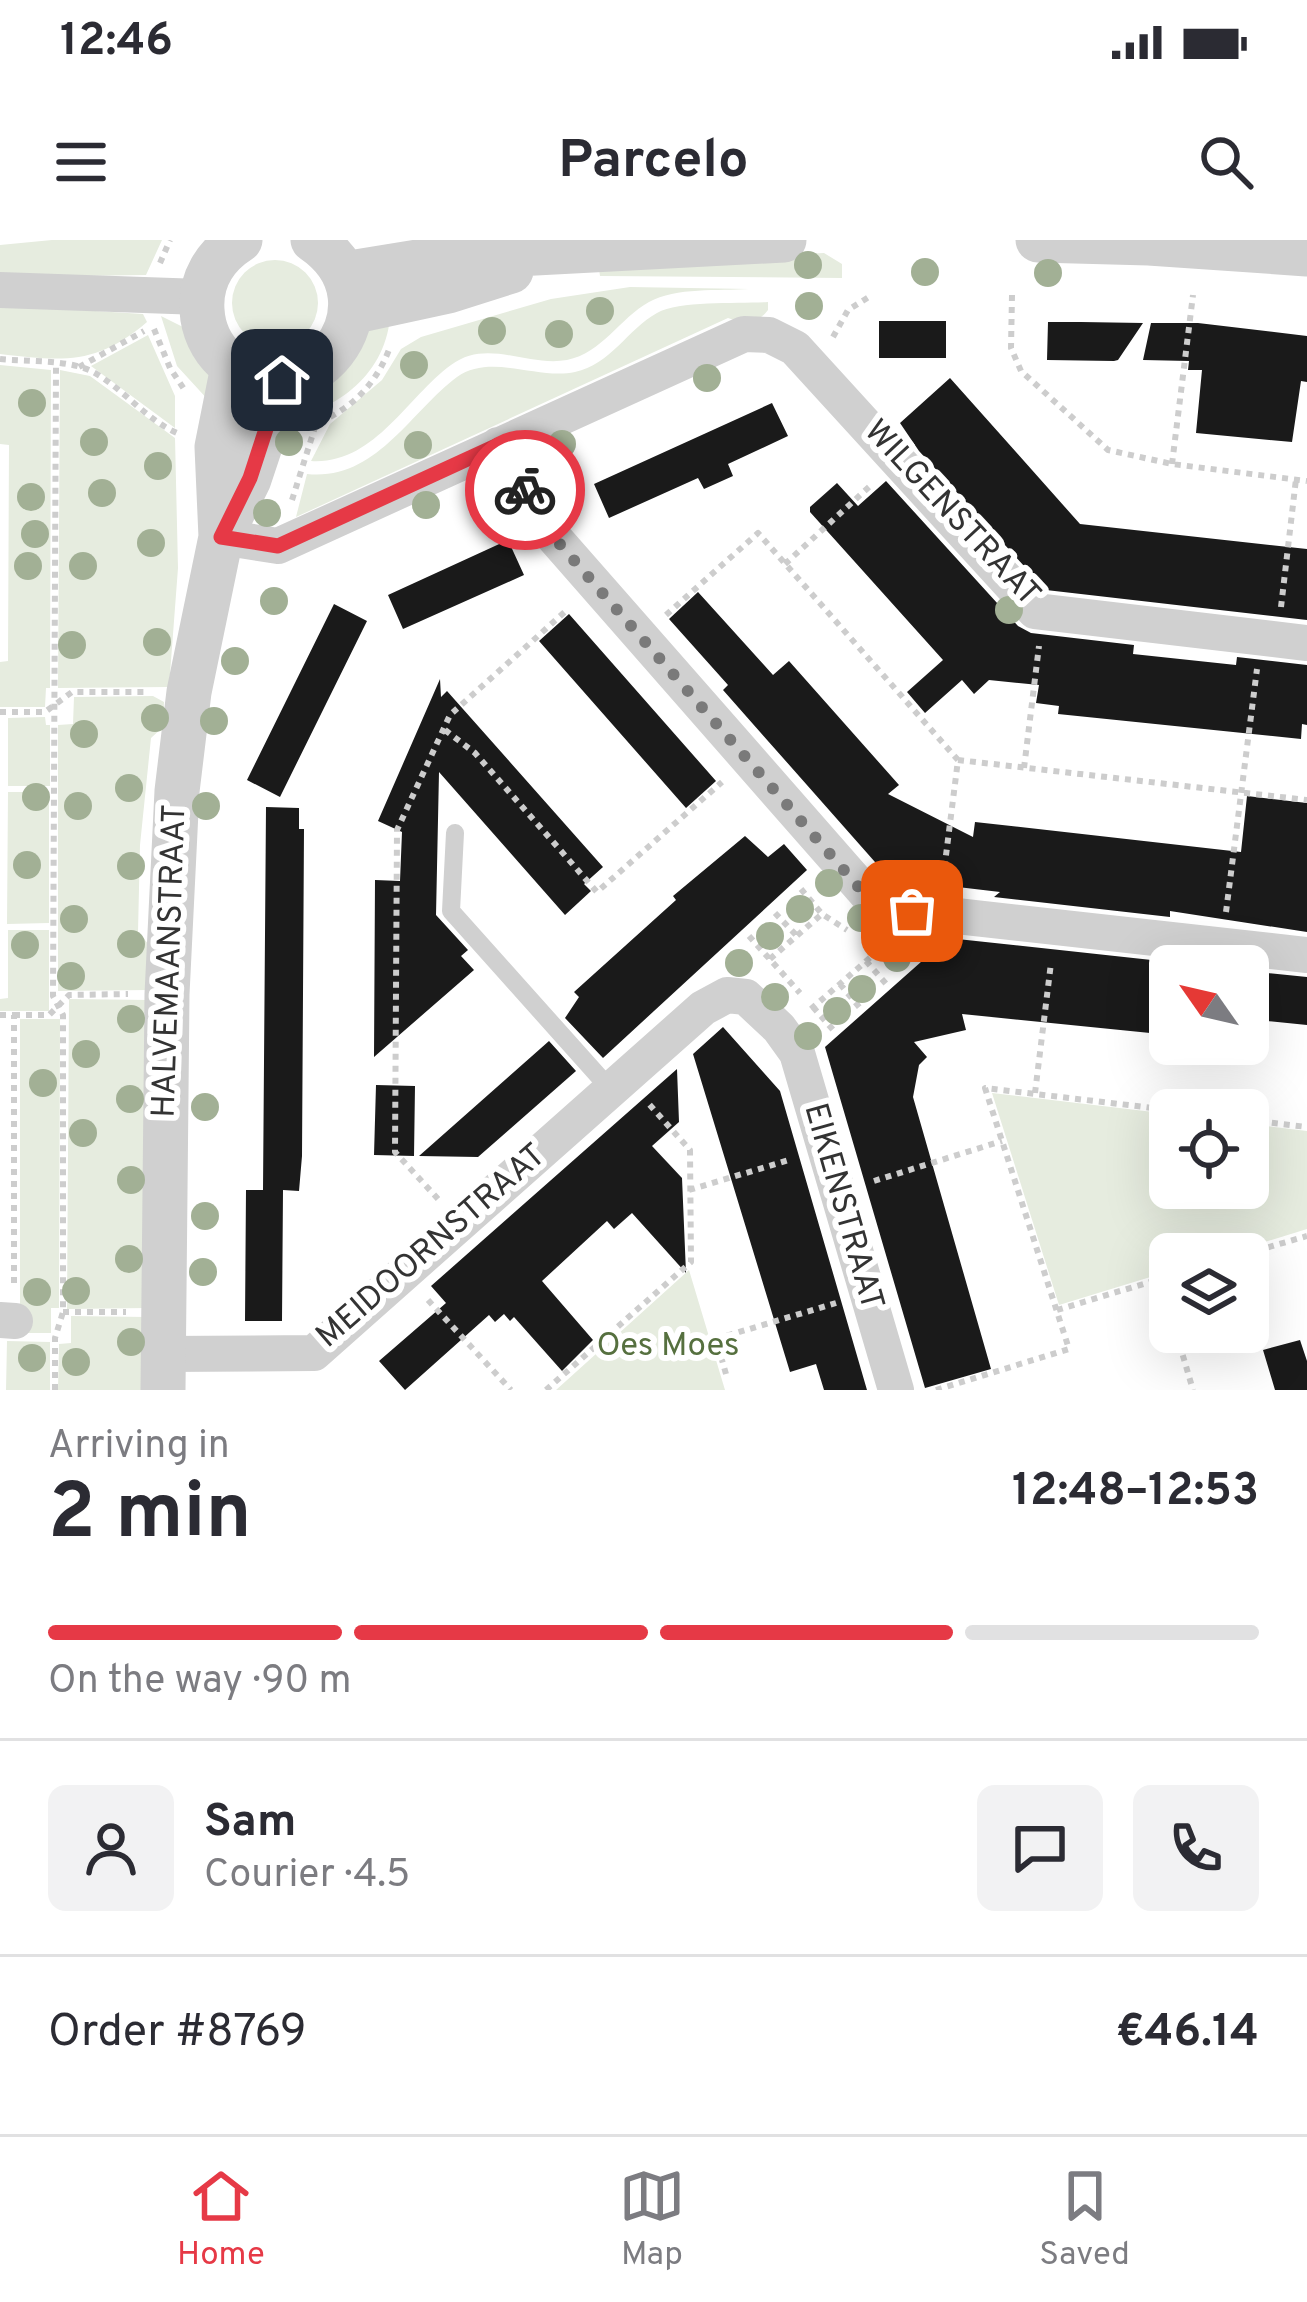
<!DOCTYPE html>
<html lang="en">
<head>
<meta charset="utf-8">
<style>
  body { margin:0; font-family:Overpass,sans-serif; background:#f2f2f3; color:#2b2b33; height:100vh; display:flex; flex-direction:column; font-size:45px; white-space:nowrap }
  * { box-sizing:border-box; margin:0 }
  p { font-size:39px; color:#7c7c81 }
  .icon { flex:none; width:66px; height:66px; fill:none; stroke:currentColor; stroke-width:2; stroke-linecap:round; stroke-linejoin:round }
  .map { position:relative; height:1150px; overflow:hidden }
  .sheet { display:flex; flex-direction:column; background:#fff; flex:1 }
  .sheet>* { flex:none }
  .needle { width:78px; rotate:304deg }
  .buttons { position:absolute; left:1149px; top:705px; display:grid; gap:24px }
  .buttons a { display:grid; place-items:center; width:120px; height:120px; border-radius:18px; background:#fff; box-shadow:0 12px 48px #0002; font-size:60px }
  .pin { position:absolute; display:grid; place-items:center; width:102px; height:102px; color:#fff; margin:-51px; border-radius:24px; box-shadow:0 6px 18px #0006 }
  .courier { position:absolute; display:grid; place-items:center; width:120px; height:120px; margin:-60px; border:9px solid #e63946; border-radius:50%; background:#fff; color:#222; box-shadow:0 3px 15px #0007 }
  .headline em { font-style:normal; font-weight:700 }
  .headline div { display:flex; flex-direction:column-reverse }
  .headline { display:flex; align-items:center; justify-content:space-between; height:204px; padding:0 48px }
  h1 { font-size:78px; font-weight:700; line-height:90px }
  .bar { display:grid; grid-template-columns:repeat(4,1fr); gap:18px 12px; align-content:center; height:144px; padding:0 48px }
  .bar i { height:15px; border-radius:9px; background:#e1e1e2 }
  .bar .current { background:#e63946 }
  .bar p { grid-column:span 4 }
  .line { display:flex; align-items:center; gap:30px; padding:0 48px; border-top:3px solid #e1e1e2 }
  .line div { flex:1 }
  .round { display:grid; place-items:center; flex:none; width:126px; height:126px; border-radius:18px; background:#f2f2f3 }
  .status { display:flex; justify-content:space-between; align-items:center; height:84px; padding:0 60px; background:#fff; direction:ltr }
  .status svg { height:33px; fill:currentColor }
  header { display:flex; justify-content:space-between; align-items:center; height:156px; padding:0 48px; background:#fff; font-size:54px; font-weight:700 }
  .tab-bar { display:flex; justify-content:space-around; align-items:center; height:168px; border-top:3px solid #e1e1e2; background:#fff; font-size:33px; color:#7c7c81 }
  .tab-bar a { display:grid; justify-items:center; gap:6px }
  .tab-bar .current { color:#e63946 }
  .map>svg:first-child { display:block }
</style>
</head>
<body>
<div class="status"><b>12:46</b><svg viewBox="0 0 49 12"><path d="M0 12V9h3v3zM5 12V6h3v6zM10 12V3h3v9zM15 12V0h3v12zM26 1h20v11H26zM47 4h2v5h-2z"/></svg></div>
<header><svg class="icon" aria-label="menu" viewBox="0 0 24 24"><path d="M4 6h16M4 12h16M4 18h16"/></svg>Parcelo<svg class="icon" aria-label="search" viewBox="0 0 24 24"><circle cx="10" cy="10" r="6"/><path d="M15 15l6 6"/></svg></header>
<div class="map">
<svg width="1307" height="1150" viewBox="0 0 1307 1150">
  <rect width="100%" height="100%" fill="#fff"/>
  <path fill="#e6ecdf" d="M52,0h110l-16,35 -146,2v-32z
    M824,13l18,11v14l-242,-2 -1,-7 63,-8z
    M232 63a43 43 0 1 1 86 0a43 43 0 1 1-86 0Z
    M630,47l119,2c-30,2 -73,-2 -100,13 -29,16 -47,51 -82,58 -40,7 -80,-22 -116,5 -45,33 -77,100 -140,96l19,-37 52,-44 19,-31 20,-12 130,-38z
    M768,62v8c-10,14 -25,13 -40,8l-432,199 11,-43c69,7 102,-61 150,-97 34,-24 80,3 118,-5 35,-7 53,-43 82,-59 23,-13 83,-9 111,-11z
    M0,65l143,9 4,8c-51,44 -85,39 -147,32z
    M161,76l24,12 27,45 -2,29 -33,-36z
    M390,78c-6,60 -57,94 -111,104l2,-12 85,-80z
    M148,95l27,61v32l-84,-62z
    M0,125l51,5 -1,318h-4l-1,19h-45v-45l8,-1 1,-216 -9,-1z
    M60,130l30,6 85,62 3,130 -9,119 -111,1z
    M153,456l11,6 -1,25 -12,11 -11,107 -2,87 12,14 -1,44 -91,1v-266l15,-1 1,-27z
    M45,477l1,8h4v61h-42v-68z
    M8,552h41v131l-42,1z
    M8,690h41v81h-49v-12l8,-1z
    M69,759l80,1 -2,308 -80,1z
    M20,779h40l-1,289h-8v25h-31z
    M992,853l178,21v74h78v-64l59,7v98l-81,25h-56v17l-111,34z
    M689,1030l36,120h-169z
    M71,1076l76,1v73h-89l1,-46 12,-1z
    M7,1101l43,1v48h-44z"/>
  <path fill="#1a1a1a" d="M879,81h67v37h-67z
    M1048,82h33l62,1 -25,37 -4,1 -67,-1z
    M1151,83h47l109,13v46l-6,-1 -9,61 -96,-9 6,-63h-14l1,-9 -46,-1z
    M950,138l130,146 227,25v71l-261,-30 -127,-139 -19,-28z
    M772,163l16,33 -60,28 5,12 -29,13 -6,-11 -89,40 -15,-34z
    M886,241l132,145 13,7 103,12 -1,9 103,11 1,-8 70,8v60l-5,-1 -1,15 -243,-25 1,-8 -23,-3 3,-18 -50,-5 -15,14 -12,-14 -37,33 -18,-21 36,-32 -133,-148v-5l27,-24 21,23z
    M508,300l16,35 -121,54 -15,-34z
    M698,352l75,83 16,-14 110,124 -11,9 85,43 2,-15 266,30 6,-56 60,7v129l-137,-21v6l-176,-20 6,-5 -110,-13 -167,-189 5,-5 -59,-66z
    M334,364l33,17 -87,176 -33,-17z
    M569,374l147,167 -30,27 -147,-167z
    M440,439l1,18 6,-6 156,176 -19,17 7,7 -26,24 -126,-143 -3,143 32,35 -7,6 13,14 -100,87 1,-177 25,1 2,-49 -24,-11z
    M266,567l33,1v21h5l-2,327 -3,35 -16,-1 -1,131h-37l1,-131h17z
    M745,596l23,21 16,-13 23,26 -204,188 -38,-40 14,-21 -5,-5 102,-92 -3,-4z
    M948,698l222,24v73l-208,-21 4,16 -52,12 13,15 -8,8 -6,32 78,272 -66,19 -100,-341z
    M1248,731l59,6v48l-59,-6z
    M723,787l57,64 87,299h-43l-8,-26 -26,8 -97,-318z
    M549,801l27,30 -98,86 -59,-1z
    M677,829l2,53 -27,24 30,32 4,95 -54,-60 -18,16 -7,-8 -65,60 51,59 -31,31 -48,-54 -4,4 -6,-7 -9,8 -6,-7 -84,75 -26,-29 67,-58 -15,-17z
    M376,845l39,1 -1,70 -40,-1z
    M1300,1100l7,21v29h-32l-12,-40z"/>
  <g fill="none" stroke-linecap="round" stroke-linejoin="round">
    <path stroke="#cdcdcd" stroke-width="6" stroke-dasharray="6 6" stroke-linecap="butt" d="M160,23l10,-23
      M1012,55l-1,53 10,23 87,79 64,14 135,17
      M154,89l16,39 16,24
      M833,97l15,-27 24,-15
      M0,119c28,3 69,0 93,13 31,17 52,47 84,61
      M79,127l65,-36
      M308,186c39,-12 68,-40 82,-79
      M1172,224l21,-169
      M292,260l24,-76
      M785,324l85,-78
      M1281,367l15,-128
      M666,375l92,-82 200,227 -15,119
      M0,472h45l27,-20h74
      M445,490l30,23 122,139 125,-110
      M958,520l349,40
      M1024,528l15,-122
      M801,649l21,25
      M1226,672l31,-243
      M775,673l22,23
      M749,696l51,57
      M770,719l52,-45 25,16
      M866,721l21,24
      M840,744l20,24
      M813,767l21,24
      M811,769l76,-66
      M0,775h14v270
      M14,775h35l20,-20 59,-1
      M1035,853l16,-130
      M1248,880l59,7
      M874,941l128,-40
      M689,950l100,-30
      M438,959l-43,-47 2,-322 53,-115 118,-106
      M1245,1014l62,-18
      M1160,1039l10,33
      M428,1060l83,90
      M1057,1070l113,-34
      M63,1072h63
      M1176,1092l17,58
      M726,1134l-10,-35 120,-36
      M55,1150v-52l8,-26v-297l-10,-19 3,-631
      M546,1150l145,-128 -1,-112 -42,-47
      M936,1150l133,-41 -84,-261 185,22"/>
    <path stroke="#d0d0d0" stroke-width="18" d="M455,593l-4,78 160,179"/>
    <path stroke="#d0d0d0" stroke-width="36" d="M0,50l201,7
      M498,205l53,89 321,366 14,8 26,3 395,44
      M221,297l57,9 466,-212 25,1 26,13 240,263 272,32
      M0,1080l15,1
      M163,1114l151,-1 389,-345 24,-13 19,2 33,31 18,25 99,337"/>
    <path stroke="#d0d0d0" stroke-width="45" d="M240,0c-25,16 -40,40 -38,70 1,19 9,37 23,50 77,71 183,-55 88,-120
      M1038,0l111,3 158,11
      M344,34l98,-16 342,-18
      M351,72l97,-21 63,-20
      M222,294l27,-55 33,-99
      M163,1150l4,-396 10,-203 12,-99 32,-155 -4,-90 16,-80"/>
  </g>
  <g fill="#a2b095">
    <circle cx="808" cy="25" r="14"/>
    <circle cx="925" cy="32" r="14"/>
    <circle cx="1048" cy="33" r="14"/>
    <circle cx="809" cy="66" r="14"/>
    <circle cx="600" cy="71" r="14"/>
    <circle cx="492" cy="91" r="14"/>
    <circle cx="559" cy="94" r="14"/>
    <circle cx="414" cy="125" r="14"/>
    <circle cx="707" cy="138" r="14"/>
    <circle cx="32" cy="163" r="14"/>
    <circle cx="94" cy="202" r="14"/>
    <circle cx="289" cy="202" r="14"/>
    <circle cx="562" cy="204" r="14"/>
    <circle cx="418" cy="205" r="14"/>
    <circle cx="158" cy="226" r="14"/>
    <circle cx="102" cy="253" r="14"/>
    <circle cx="31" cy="257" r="14"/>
    <circle cx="426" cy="265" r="14"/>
    <circle cx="267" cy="273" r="14"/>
    <circle cx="35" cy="294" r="14"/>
    <circle cx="151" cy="303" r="14"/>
    <circle cx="28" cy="326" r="14"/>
    <circle cx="83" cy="326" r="14"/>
    <circle cx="274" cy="361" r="14"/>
    <circle cx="1009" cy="370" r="14"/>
    <circle cx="157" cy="402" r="14"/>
    <circle cx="72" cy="405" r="14"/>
    <circle cx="235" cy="421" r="14"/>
    <circle cx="155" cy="478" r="14"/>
    <circle cx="214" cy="481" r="14"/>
    <circle cx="84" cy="494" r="14"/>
    <circle cx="129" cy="548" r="14"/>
    <circle cx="36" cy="557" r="14"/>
    <circle cx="78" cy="566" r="14"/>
    <circle cx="206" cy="566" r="14"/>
    <circle cx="27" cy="625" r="14"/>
    <circle cx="131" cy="626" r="14"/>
    <circle cx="829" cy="643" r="14"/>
    <circle cx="800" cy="669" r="14"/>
    <circle cx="861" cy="678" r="14"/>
    <circle cx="74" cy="679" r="14"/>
    <circle cx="770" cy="696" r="14"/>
    <circle cx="131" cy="704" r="14"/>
    <circle cx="25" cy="705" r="14"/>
    <circle cx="897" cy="718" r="14"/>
    <circle cx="739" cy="723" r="14"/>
    <circle cx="71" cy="736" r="14"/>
    <circle cx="862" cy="749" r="14"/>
    <circle cx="775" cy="757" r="14"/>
    <circle cx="837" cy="771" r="14"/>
    <circle cx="131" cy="779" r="14"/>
    <circle cx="808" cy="796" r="14"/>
    <circle cx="86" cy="814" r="14"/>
    <circle cx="43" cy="843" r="14"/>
    <circle cx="130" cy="859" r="14"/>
    <circle cx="205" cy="867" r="14"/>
    <circle cx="83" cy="893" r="14"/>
    <circle cx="131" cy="940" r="14"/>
    <circle cx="205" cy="976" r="14"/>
    <circle cx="129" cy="1019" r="14"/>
    <circle cx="203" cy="1032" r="14"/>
    <circle cx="76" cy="1051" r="14"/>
    <circle cx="37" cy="1052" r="14"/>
    <circle cx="131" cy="1102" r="14"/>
    <circle cx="32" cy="1118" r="14"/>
    <circle cx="76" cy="1122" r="14"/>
  </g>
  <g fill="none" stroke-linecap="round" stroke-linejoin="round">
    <path stroke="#7a7a7a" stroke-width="12" stroke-dasharray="0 21.6" d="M525,250l26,44 312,358 23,16 26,3"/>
    <path stroke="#e63946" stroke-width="15" d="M282,140l-32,98 -29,59 57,9 220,-101 27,45"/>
  </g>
  <g text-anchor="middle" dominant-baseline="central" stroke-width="12" stroke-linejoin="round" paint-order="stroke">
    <g font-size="33" fill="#333" stroke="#fff">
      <text transform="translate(951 274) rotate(47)">WILGENSTRAAT</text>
      <text transform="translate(171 721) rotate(-88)">HALVEMAANSTRAAT</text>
      <text transform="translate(842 967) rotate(74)">EIKENSTRAAT</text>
      <text transform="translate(432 1007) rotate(-41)">MEIDOORNSTRAAT</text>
    </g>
    <g font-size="33" fill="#56703f" stroke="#fff">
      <text x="668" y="1107">Oes Moes</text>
    </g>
  </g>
</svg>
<div class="buttons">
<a><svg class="needle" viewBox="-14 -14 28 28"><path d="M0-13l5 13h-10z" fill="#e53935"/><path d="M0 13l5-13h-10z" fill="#7c7c81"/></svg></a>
<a><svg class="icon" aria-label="locate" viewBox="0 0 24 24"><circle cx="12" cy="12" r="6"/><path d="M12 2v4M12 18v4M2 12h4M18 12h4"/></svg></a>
<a><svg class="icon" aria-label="layers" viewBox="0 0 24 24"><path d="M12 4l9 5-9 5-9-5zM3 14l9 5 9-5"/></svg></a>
</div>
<div class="pin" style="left:912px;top:671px;background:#ea580c"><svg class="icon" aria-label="bag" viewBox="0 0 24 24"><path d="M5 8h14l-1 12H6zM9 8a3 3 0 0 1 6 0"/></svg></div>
<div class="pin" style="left:282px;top:140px;background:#1f2937"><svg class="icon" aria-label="home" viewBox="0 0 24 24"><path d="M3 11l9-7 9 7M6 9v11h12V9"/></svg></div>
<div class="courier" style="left:525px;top:250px"><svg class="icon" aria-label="bike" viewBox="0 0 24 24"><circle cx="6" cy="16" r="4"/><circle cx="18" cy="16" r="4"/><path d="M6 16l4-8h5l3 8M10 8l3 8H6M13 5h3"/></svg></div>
</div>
<section class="sheet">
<div class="headline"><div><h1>2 min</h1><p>Arriving in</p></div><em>12:48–12:53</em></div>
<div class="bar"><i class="current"></i><i class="current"></i><i class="current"></i><i></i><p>On the way · 90 m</p></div>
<div class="line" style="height:216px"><a class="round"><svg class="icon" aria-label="person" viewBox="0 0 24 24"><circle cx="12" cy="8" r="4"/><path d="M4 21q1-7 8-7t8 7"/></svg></a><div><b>Sam</b><p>Courier · 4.5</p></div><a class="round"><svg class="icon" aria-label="chat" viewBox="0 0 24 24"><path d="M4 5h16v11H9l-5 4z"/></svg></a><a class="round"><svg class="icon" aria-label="phone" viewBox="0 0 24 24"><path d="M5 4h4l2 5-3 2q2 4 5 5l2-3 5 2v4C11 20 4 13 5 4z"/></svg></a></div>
<div class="line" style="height:156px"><div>Order #8769</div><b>€46.14</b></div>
</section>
<nav class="tab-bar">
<a class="current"><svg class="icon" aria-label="home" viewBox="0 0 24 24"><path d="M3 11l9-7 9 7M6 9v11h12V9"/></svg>Home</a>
<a><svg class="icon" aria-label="map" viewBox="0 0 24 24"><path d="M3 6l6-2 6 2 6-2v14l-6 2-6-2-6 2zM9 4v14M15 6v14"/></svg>Map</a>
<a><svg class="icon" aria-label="saved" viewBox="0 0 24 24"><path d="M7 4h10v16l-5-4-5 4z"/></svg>Saved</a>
</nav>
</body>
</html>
